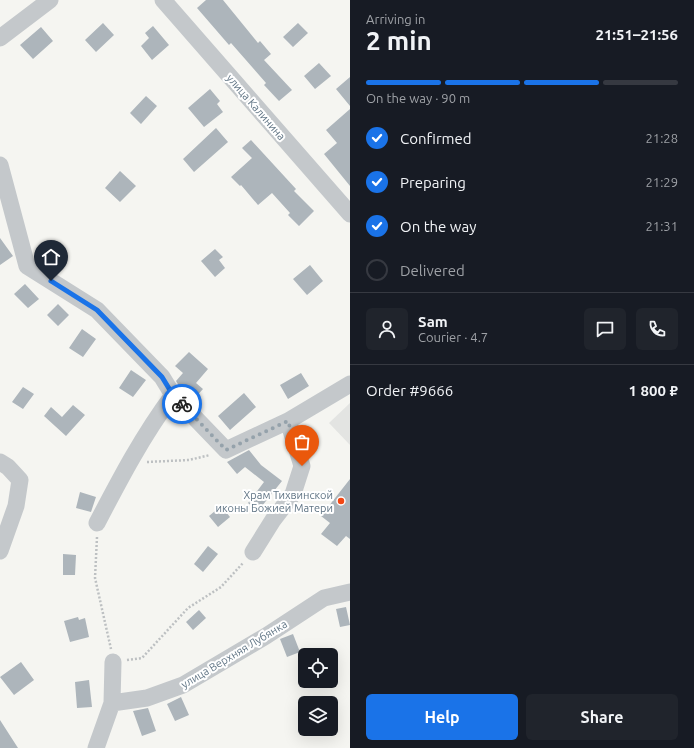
<!DOCTYPE html>
<html lang="en">
<head>
<meta charset="utf-8">
<style>
  body { margin:0; font-family:Ubuntu,sans-serif; background:#20242c; color:#f1f3f6; height:100vh; display:flex; flex-direction:column; font-size:15px; white-space:nowrap }
  * { box-sizing:border-box; margin:0 }
  p { font-size:13px; color:#9ea1a6 }
  .icon { flex:none; width:22px; height:22px; fill:none; stroke:currentColor; stroke-width:2; stroke-linecap:round; stroke-linejoin:round }
  .map { position:relative; flex:1; overflow:hidden }
  .details { display:flex; flex-direction:column; background:#171b24; width:344px }
  .details>* { flex:none }
  .fabs { position:absolute; left:298px; top:648px; display:grid; gap:8px }
  .fabs a { display:grid; place-items:center; width:40px; height:40px; border-radius:6px; background:#171b24; box-shadow:0 4px 16px #0002; font-size:20px }
  .pin { position:absolute; display:grid; place-items:center; width:34px; height:34px; color:#fff; margin:-41px -17px; border-radius:50% 50% 50% 0; rotate:-45deg; box-shadow:0 0 4px #0007 }
  .pin .icon { rotate:45deg }
  .courier { position:absolute; display:grid; place-items:center; width:40px; height:40px; margin:-20px; border:3px solid #1a73e8; border-radius:50%; background:#fff; color:#222; box-shadow:0 1px 5px #0007 }
  .head em { font-style:normal; font-weight:600 }
  .head div { display:flex; flex-direction:column-reverse }
  .head { display:flex; align-items:center; justify-content:space-between; height:68px; padding:0 16px }
  h1 { font-size:26px; font-weight:600; line-height:30px }
  .bar { display:grid; grid-template-columns:repeat(4,1fr); gap:6px 4px; align-content:center; height:48px; padding:0 16px }
  .bar i { height:5px; border-radius:3px; background:#363941 }
  .bar .current { background:#1a73e8 }
  .bar p { grid-column:span 4 }
  .line { display:flex; align-items:center; gap:10px; padding:0 16px; border-top:1px solid #363941 }
  .line div { flex:1 }
  .round { display:grid; place-items:center; flex:none; width:42px; height:42px; border-radius:6px; background:#20242c }
  ol { padding:0 16px; list-style:none }
  li { display:flex; align-items:center; gap:12px; height:44px }
  li p { margin-inline-start:auto }
  li .icon { padding:4px; border-radius:50%; background:#1a73e8; color:#fff; stroke-width:4 }
  li:last-child { color:#9ea1a6 }
  li i { width:22px; height:22px; border:2px solid #363941; border-radius:50% }
  .primary-button { display:flex; gap:8px; margin-top:auto; padding:8px 16px }
  .primary-button a { flex:1; height:46px; border-radius:6px; background:#1a73e8; color:#fff; font-size:16px; font-weight:600; line-height:46px; text-align:center }
  .primary-button a+a { background:#20242c; color:#f1f3f6 }
  main { display:flex; flex:1; min-height:0 }
  .map>svg:first-child { display:block }
</style>
</head>
<body>
<main>
<div class="map">
<svg width="350" height="748" viewBox="0 0 350 748">
  <rect width="100%" height="100%" fill="#f5f5f1"/>
  <path fill="#e3e4e2" d="M350,403v42l-21,-22z"/>
  <path fill="#adb5bb" d="M206,0h17l35,43 2,-2 11,13 -7,6 28,30 -13,11 -15,-16 2,-2 -35,-40 -2,2 -32,-37z
    M103,23l11,12 -18,17 -11,-12z
    M298,23l10,10 -15,14 -10,-10z
    M153,26l16,19 -17,15 -11,-14 8,-8 -4,-5z
    M41,27l12,14 -20,18 -13,-14z
    M319,63l12,13 -16,13 -11,-13z
    M350,77v29l-14,-17z
    M210,89l10,12 -3,3 6,8 -19,15 -16,-19z
    M146,96l11,10 -16,18 -11,-11z
    M350,109v77l-26,-32 13,-11 -11,-13z
    M216,128l12,14 -34,30 -11,-13z
    M251,140l45,49 -2,2 20,20 -15,15 -11,-11 2,-2 -18,-20 -14,12 -17,-20 -1,1 -9,-9 21,-19 -10,-10z
    M120,171l16,15 -16,16 -15,-14z
    M0,238l13,18 -13,9z
    M215,249l8,8 -4,3 6,8 -10,9 -14,-16z
    M310,265l13,16 -16,14 -14,-16z
    M25,284l14,15 -11,9 -14,-14z
    M58,304l11,11 -11,11 -11,-11z
    M82,329l14,10 -13,18 -14,-9z
    M189,352l19,17 -12,14 7,6 -10,11 -12,-11 -5,-8 7,-8 -8,-7z
    M131,370l15,10 -13,17 -14,-9z
    M301,373l8,13 -21,13 -8,-14z
    M23,387l11,7 -11,15 -11,-7z
    M244,393l12,14 -26,23 -12,-14z
    M73,405l12,10 -19,21 -22,-20 7,-9 11,10z
    M249,450l12,15 21,16 -24,30 -10,-8 16,-21 -19,-15 -8,7 -10,-12z
    M350,479v60l-4,-3 -9,10 -16,-12 9,-11 -9,-7z
    M80,492l16,5 -5,15 -15,-4z
    M221,506l9,11 -12,10 -9,-11z
    M208,546l10,8 -15,18 -9,-8z
    M63,554l13,1 -1,20h-12z
    M346,607l4,18 -10,2 -4,-18z
    M199,610l7,8 -13,12 -7,-8z
    M78,617l1,3 6,-2 4,19 -19,5 -6,-21z
    M293,634l7,18 -13,5 -7,-18z
    M21,662l13,18 -20,15 -14,-18z
    M89,680l3,27 -15,1 -2,-26z
    M181,697l8,18 -14,6 -8,-17z
    M148,708l8,23 -14,5 -9,-25z
    M0,720l18,28h-18z"/>
  <g fill="none" stroke-linecap="round" stroke-linejoin="round">
    <path stroke="#bdc0c2" stroke-width="2.5" stroke-dasharray="2 2" stroke-linecap="butt" d="M147,462l42,-2 21,-5
      M97,537l-2,41 16,71
      M127,660l15,-2 46,-50 33,-21 22,-24"/>
    <path stroke="#c4c8cb" stroke-width="17" d="M163,0l187,214
      M0,38l50,-38
      M0,165l27,101 70,44 65,67 11,18 53,55 62,-29
      M0,462l8,5 12,13 -4,26 -16,45
      M97,523c23,-44 46,-88 76,-128
      M253,552l20,-32 20,-26 9,-28 -14,-45 62,-37
      M112,703l35,-5 36,-13 83,-49 58,-38 26,-6
      M96,748l16,-45 1,-41"/>
  </g>
  <g fill="none" stroke-linecap="round" stroke-linejoin="round">
    <path stroke="#95a2ab" stroke-width="4" stroke-dasharray="0 7.2" d="M182,404l44,46 62,-29 14,45"/>
    <path stroke="#1a73e8" stroke-width="5" d="M51,281l46,29 65,67 11,18 9,9"/>
  </g>
  <circle fill="#f34713" stroke="#fff" stroke-width="1.5" cx="341" cy="501" r="4"/>
  <g text-anchor="middle" dominant-baseline="central" stroke-width="4" stroke-linejoin="round" paint-order="stroke">
    <g font-size="11" fill="#617585" stroke="#fff">
      <text transform="translate(256 107) rotate(49)">улица Калинина</text>
      <text transform="translate(234 654) rotate(-31)">улица Верхняя Лубянка</text>
    </g>
    <g font-size="11" fill="#617585" stroke="#fff" text-anchor="end">
      <text x="333" y="495">Храм Тихвинской<tspan x="333" dy="13">иконы Божией Матери</tspan></text>
    </g>
  </g>
</svg>
<div class="fabs">
<a><svg class="icon" aria-label="locate" viewBox="0 0 24 24"><circle cx="12" cy="12" r="6"/><path d="M12 2v4M12 18v4M2 12h4M18 12h4"/></svg></a>
<a><svg class="icon" aria-label="layers" viewBox="0 0 24 24"><path d="M12 4l9 5-9 5-9-5zM3 14l9 5 9-5"/></svg></a>
</div>
<div class="pin" style="left:302px;top:466px;background:#ea580c"><svg class="icon" aria-label="bag" viewBox="0 0 24 24"><path d="M5 8h14l-1 12H6zM9 8a3 3 0 0 1 6 0"/></svg></div>
<div class="pin" style="left:51px;top:281px;background:#1f2937"><svg class="icon" aria-label="home" viewBox="0 0 24 24"><path d="M3 11l9-7 9 7M6 9v11h12V9"/></svg></div>
<div class="courier" style="left:182px;top:404px"><svg class="icon" aria-label="bike" viewBox="0 0 24 24"><circle cx="6" cy="16" r="4"/><circle cx="18" cy="16" r="4"/><path d="M6 16l4-8h5l3 8M10 8l3 8H6M13 5h3"/></svg></div>
</div>
<section class="details">
<div class="head"><div><h1>2 min</h1><p>Arriving in</p></div><em>21:51–21:56</em></div>
<div class="bar"><i class="current"></i><i class="current"></i><i class="current"></i><i></i><p>On the way · 90 m</p></div>
<ol>
<li><svg class="icon" aria-label="check" viewBox="0 0 24 24"><path d="M5 12l5 5 9-10"/></svg>Confirmed<p>21:28</p></li>
<li><svg class="icon" aria-label="check" viewBox="0 0 24 24"><path d="M5 12l5 5 9-10"/></svg>Preparing<p>21:29</p></li>
<li><svg class="icon" aria-label="check" viewBox="0 0 24 24"><path d="M5 12l5 5 9-10"/></svg>On the way<p>21:31</p></li>
<li><i></i>Delivered</li>
</ol>
<div class="line" style="height:72px"><a class="round"><svg class="icon" aria-label="person" viewBox="0 0 24 24"><circle cx="12" cy="8" r="4"/><path d="M4 21q1-7 8-7t8 7"/></svg></a><div><b>Sam</b><p>Courier · 4.7</p></div><a class="round"><svg class="icon" aria-label="chat" viewBox="0 0 24 24"><path d="M4 5h16v11H9l-5 4z"/></svg></a><a class="round"><svg class="icon" aria-label="phone" viewBox="0 0 24 24"><path d="M5 4h4l2 5-3 2q2 4 5 5l2-3 5 2v4C11 20 4 13 5 4z"/></svg></a></div>
<div class="line" style="height:52px"><div>Order #9666</div><b>1 800 ₽</b></div>
<div class="primary-button"><a>Help</a><a>Share</a></div>
</section>
</main>
</body>
</html>
